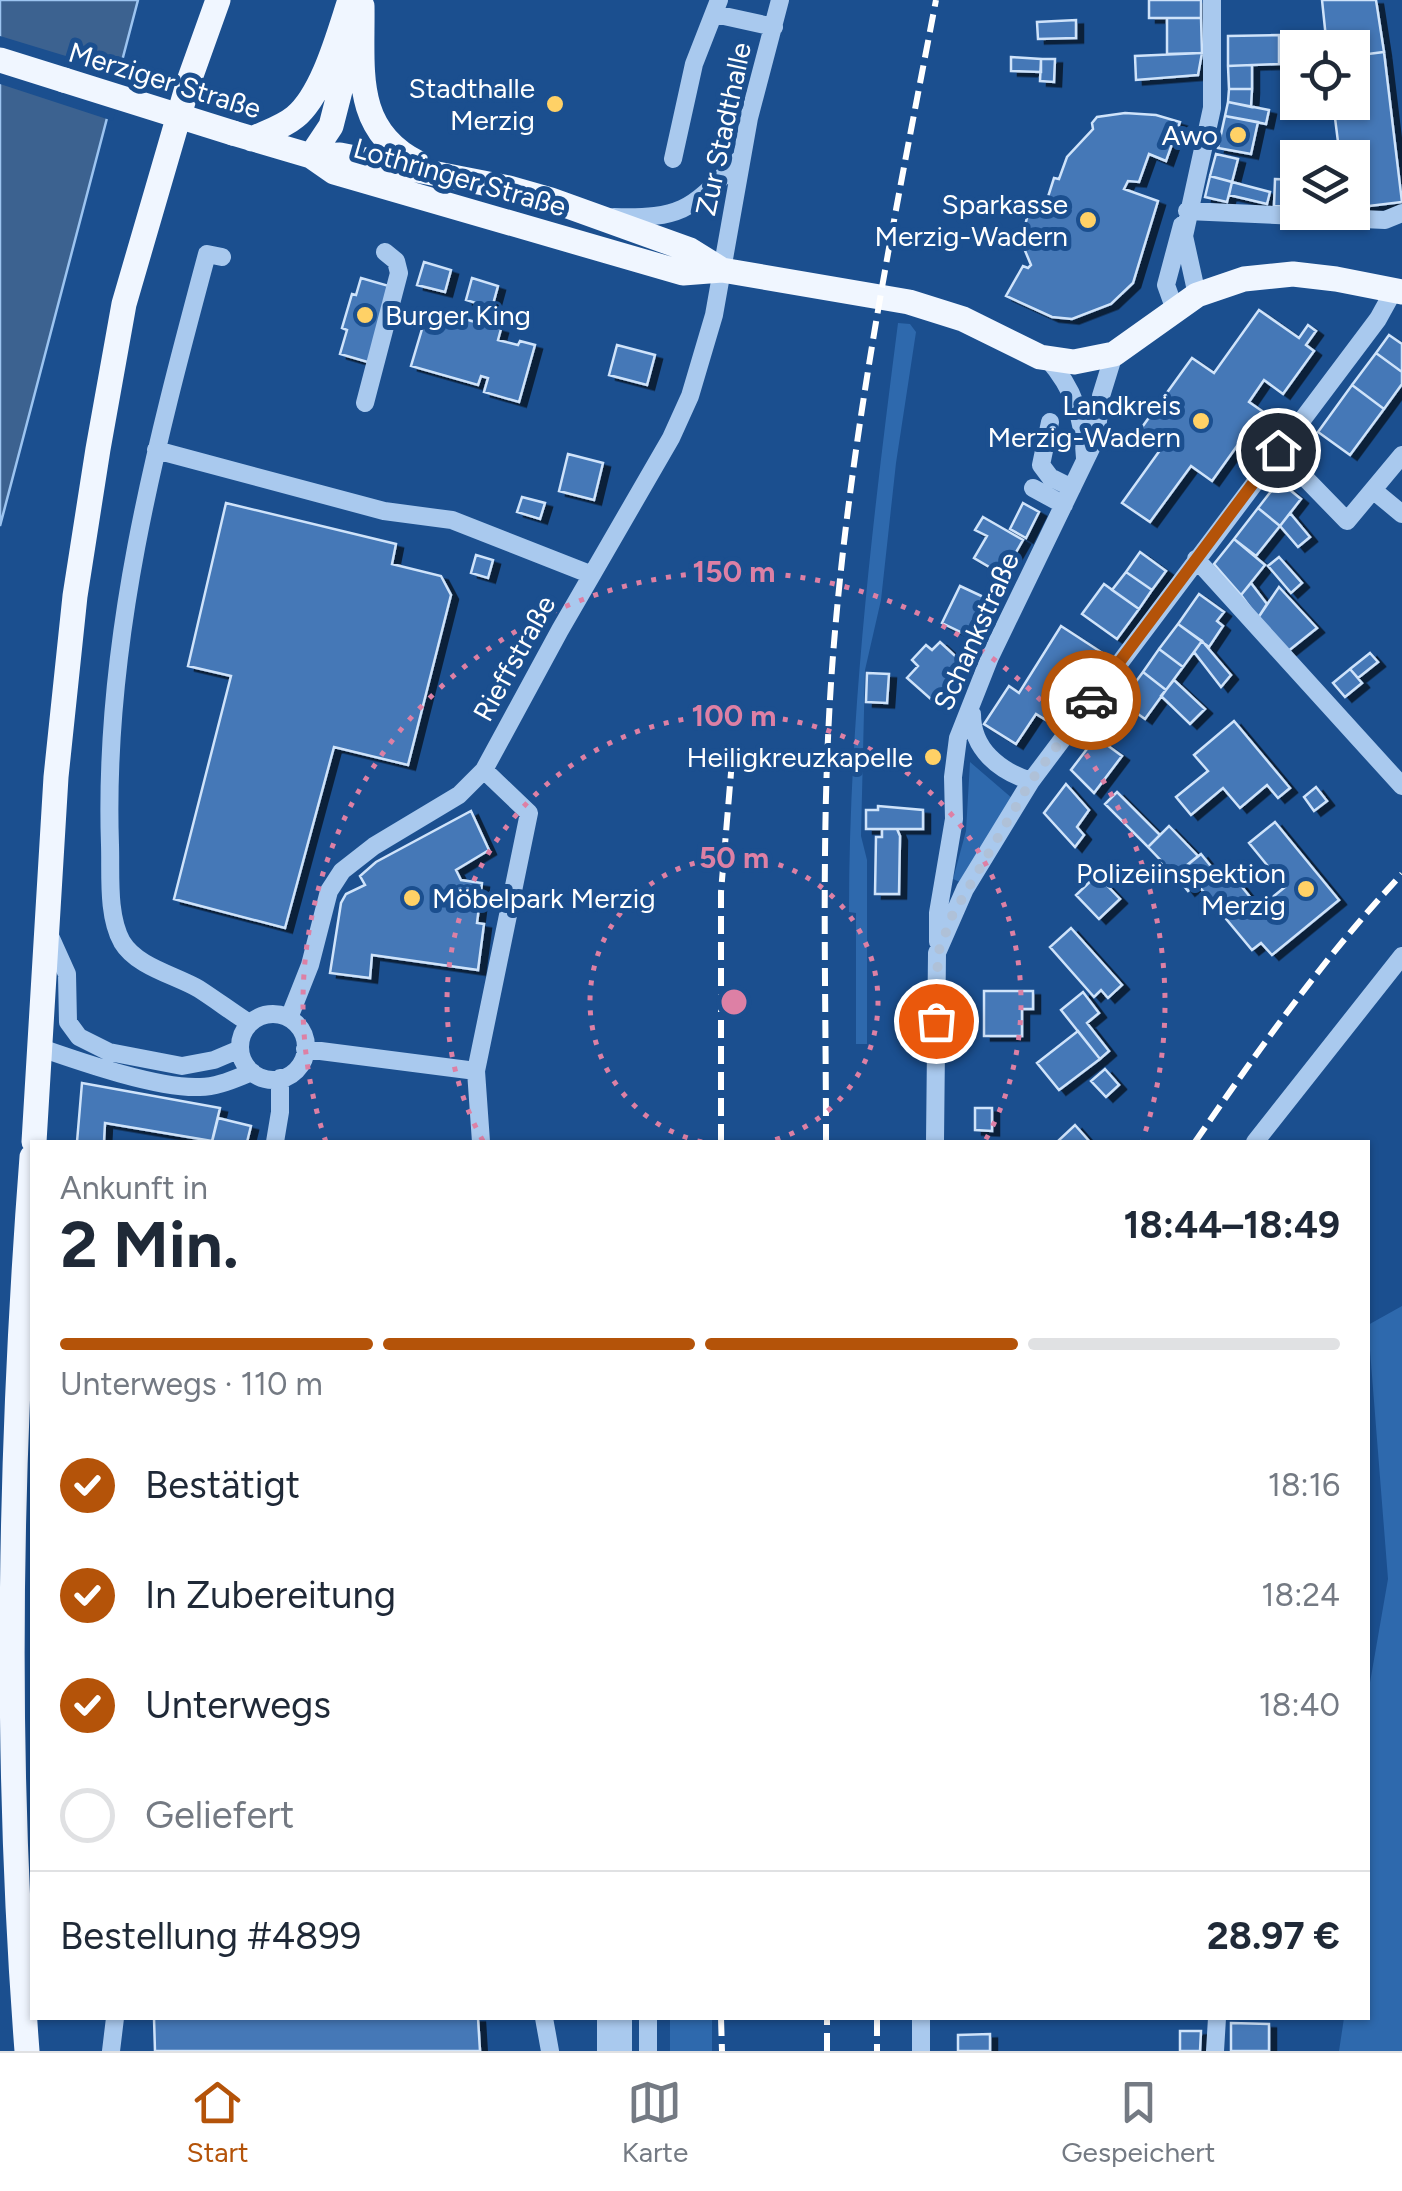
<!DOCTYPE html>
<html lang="de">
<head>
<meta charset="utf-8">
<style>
  body { margin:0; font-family:Figtree,sans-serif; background:#f6f6f7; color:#1f2937; height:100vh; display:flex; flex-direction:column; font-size:38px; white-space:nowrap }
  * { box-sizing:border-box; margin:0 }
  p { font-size:32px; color:#747a83 }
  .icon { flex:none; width:55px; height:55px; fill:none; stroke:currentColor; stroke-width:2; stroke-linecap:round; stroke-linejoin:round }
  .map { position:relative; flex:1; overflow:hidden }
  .panel { position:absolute; left:30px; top:1140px; width:1340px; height:880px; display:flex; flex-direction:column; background:#fff; border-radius:0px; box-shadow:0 2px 8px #0004 }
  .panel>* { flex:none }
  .buttons { position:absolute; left:1280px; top:30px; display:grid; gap:20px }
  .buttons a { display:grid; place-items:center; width:90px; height:90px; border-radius:0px; background:#fff; box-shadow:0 2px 8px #0004; font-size:50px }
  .pin { position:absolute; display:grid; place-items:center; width:85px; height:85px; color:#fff; margin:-42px; border:5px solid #fff; border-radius:50%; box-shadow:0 2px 10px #0007 }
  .courier { position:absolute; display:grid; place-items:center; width:100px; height:100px; margin:-50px; border:8px solid #b45309; border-radius:50%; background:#fff; color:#222; box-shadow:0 2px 12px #0007 }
  .head em { font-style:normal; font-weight:700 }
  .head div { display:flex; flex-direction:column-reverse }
  .head { display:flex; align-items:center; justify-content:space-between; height:170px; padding:0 30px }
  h1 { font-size:65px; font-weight:700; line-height:75px }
  .bar { display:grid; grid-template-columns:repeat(4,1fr); gap:15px 10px; align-content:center; height:120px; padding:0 30px }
  .bar i { height:12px; border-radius:8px; background:#e0e1e3 }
  .bar .active { background:#b45309 }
  .bar p { grid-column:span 4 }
  .line { display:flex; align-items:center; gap:25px; padding:0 30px; border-top:2px solid #e0e1e3 }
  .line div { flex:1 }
  ol { padding:0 30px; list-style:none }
  li { display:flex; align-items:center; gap:30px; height:110px }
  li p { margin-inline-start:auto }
  li .icon { padding:10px; border-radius:50%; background:#b45309; color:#fff; stroke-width:4 }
  li:last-child { color:#747a83 }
  li i { width:55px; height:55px; border:5px solid #e0e1e3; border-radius:50% }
  .tab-bar { display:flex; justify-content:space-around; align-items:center; height:140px; border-top:2px solid #e0e1e3; background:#fff; font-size:28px; color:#747a83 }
  .tab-bar a { display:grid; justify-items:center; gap:5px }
  .tab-bar .active { color:#b45309 }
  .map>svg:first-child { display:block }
</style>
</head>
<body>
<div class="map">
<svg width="1402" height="2051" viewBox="0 0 1402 2051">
  <defs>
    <filter id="shadow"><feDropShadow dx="7" dy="4.5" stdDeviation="0" flood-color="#0009"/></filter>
  </defs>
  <rect width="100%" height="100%" fill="#1b4f8f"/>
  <path fill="#2e69ad" d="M898,323l12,1 6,8 -20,131 -15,137 -16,70 -4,166 6,24v184h-11v-131l-7,-1c0,-198 24,-394 49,-589z
    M970,762l43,37 -51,84 -9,-4 13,-48z
    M1402,1306v745h-63l5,-33h24v-324l20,-115 -20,-254z
    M670,2018h42v33h-42z"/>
  <path fill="#3c6290" stroke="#9cc4f0" stroke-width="2.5" d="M0,0h138l-138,526z"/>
  <path fill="#1b4f8f" d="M0,36l125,38 -12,47 -113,-37z"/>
  <path fill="#4478b7" stroke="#cfe3fa" stroke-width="2.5" filter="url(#shadow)" d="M1149,0h52v18h-52z
    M1322,0h54l8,52 -32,4v-8h-25z
    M1167,18h34l1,35 -35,1z
    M1076,20v18l-38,1 -1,-17z
    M1279,35v29l-51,2v-30z
    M1384,52l18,150 -50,6v-50h-12l-7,-56h19v-46z
    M1202,53l-4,22 -62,5 -1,-24z
    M1011,57l30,2v13l-30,-1z
    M1041,59h14l-1,23 -14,-1z
    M1252,65v24h-23l-1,-23z
    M1229,89h23l-1,18 -23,-5z
    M1228,102l41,8 -3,14 -41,-8z
    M1125,113l31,2 24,7 -14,39 -17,-7 -10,28 -11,-1 -4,8 34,12 -25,82 -22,21 -39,15 -20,-2 -46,-21 17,-30 5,2 3,-3 -10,-24 7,-27 19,-14 7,-22 5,1 8,-22 26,-28 -1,-6 5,-6z
    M1225,116l33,6 -7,32 -33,-6z
    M1216,154l22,5 -6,23 -22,-6z
    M1210,176l22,6 -5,20 -22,-5z
    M1275,179l23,1v27l-24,-1z
    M1232,182l38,10 -3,12 -38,-9z
    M424,262l27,8 -6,22 -28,-7z
    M361,278l28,8 -18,77 -31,-9 7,-24 -5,-2 10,-34 4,1z
    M472,278l26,8 -6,22 -26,-8z
    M428,309l73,20 -3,11 20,5 2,-4 15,4 -16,57 -35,-10 4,-14 -7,-2 -3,9 -67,-19z
    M1259,310l40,28 9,-13 8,6 -10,14 8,6 -31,43 -19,-14 -15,22 13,9 -50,70 -21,-15 -41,56 -28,-19 41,-57 -23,-16 52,-72 22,15z
    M1389,335l13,9v28l-26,-19z
    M617,345l38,10 -8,30 -38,-10z
    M1376,353l26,19v12l-18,25 -32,-24z
    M1352,385l32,24 -34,46 -32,-23z
    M568,454l35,9 -9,37 -35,-9z
    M1279,481l22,18 -21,27 -22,-18z
    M522,497l23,6 -5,16 -23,-7z
    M226,503l170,41 -4,20 49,12 10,19 -43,170 -74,-18 -49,181 -111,-29 57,-223 -43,-10z
    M1023,503l16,9 -13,26 -16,-9z
    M1258,508l22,18 -24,30 -22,-17z
    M1290,513l20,24 -12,10 -18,-21z
    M983,517l40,23 -20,35 -29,-17 13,-22 -12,-6z
    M1234,539l31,26 -24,30 -27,-31z
    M1140,552l26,19 -14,19 -26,-18z
    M476,555l17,5 -5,18 -17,-5z
    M1279,557l23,26 -11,10 -23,-27z
    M1126,572l26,18 -13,19 -27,-19z
    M1251,583l16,21 -9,14 -17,-23z
    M1104,584l35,25 -22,30 -35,-25z
    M960,586l30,14 -15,39 -33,-16z
    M1279,587l38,41 -30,24 -29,-34z
    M1199,594l25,18 -7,9 6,5 -14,21 -31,-23z
    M1178,624l24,17 -19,26 -24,-18z
    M1061,626l40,26 -47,73 -18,-11 -20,30 -32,-20 25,-38 10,7z
    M1202,641l29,34 -10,12 -27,-35z
    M940,642l25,23 -6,15 -11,12 -15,9 -26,-23 11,-12 -6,-6 14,-15 6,5z
    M1159,649l24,18 -17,23 -23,-18z
    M1370,653l8,9 -20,16 -8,-9z
    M1350,669l12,14 -17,14 -12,-14z
    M1143,672l23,18 -21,29 -24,-17z
    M867,673l22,1 -2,29 -21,-1z
    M1174,680l31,29 -15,15 -29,-28z
    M1234,721l56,67 -12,10 -11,-13 -27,23 -17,-20 -32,27 -15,-18 32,-26 -14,-16z
    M1096,737l26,19 -28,37 -23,-23z
    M1066,784l23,26 -12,17 7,8 -9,12 -31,-34z
    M1316,787l11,14 -13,10 -10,-14z
    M1117,792l43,43 -12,12 -43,-43z
    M878,806l45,4v19h-57v-19h12z
    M471,811l18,39 -33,20 5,10 21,3 -5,40 7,1 -6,46 -106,-15 -2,23 -40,-5 11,-70 5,-9 19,-9 -5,-9 16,-14z
    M1275,822l64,78 -67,55 -11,-12 -9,7 -55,-66 -9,7 -13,-16 26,-21 25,31 8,-8 25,31 26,-21 -36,-44z
    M1169,826l29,30 -23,19 -27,-28z
    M882,829h15l3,7 -1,58h-24l1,-57h6z
    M1097,875l23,24 -21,20 -23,-24z
    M1071,928l51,57 -14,13 -7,-8 -7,7 -44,-50z
    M984,991h49v18h-11v27h-38z
    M1083,992l16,21 -12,10 22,28 -9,8 -39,-49z
    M1078,1031l22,28 -41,31 -22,-27z
    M1105,1069l14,16 -13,12 -15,-16z
    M82,1083l138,25 -8,33 -107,-18 -1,19h-27z
    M975,1108h17v23l-17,-1z
    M218,1118l33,8 -4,16h-35z
    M1075,1125l15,17h-31l-1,-1z
    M154,2018h324l2,33h-325z
    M1231,2023l38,1v27h-38z
    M1180,2031h21l-1,20h-20z
    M990,2034v17h-32v-16z"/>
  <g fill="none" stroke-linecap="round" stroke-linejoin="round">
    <path stroke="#a9c9ee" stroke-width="18" d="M715,14l59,13
      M673,159l21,-95 25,-64
      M1187,211l198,9 17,-7
      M614,217c73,2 78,-10 127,-59
      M222,257l-15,-3c-52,194 -104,388 -97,591 1,29 -3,70 12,97 15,25 53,33 77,47 17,11 33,23 50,34
      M1197,295l-13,-59 28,-128v-108
      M1175,310l-9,-25 16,-60
      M1047,358c27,31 36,59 38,100
      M365,403l34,-130 -3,-12 -11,-9
      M1050,422l-9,43 9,12 22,11
      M156,450l228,61 68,9 140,55
      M1278,450l69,71 55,-66
      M1033,488l31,17
      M1373,490l29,24
      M1196,559l206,227
      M972,714c0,35 27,57 59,67
      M49,934l18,40 1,48 11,15 30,15 73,14 32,-6 26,-11
      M938,942v-29l16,-94 -1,-42 5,-39 32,-81 106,-219 5,-42 13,-42
      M240 1047a33 33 0 1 1 66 0a33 33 0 1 1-66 0Z
      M289,1018l21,-53 19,-74 13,-20 32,-25 85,-51 25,-25 76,-140 111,-192 19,-42 24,-81 35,-197 31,-118
      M41,1048c40,14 118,41 159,39 18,0 36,-9 52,-15
      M305,1049l171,22 5,71
      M476,1071l53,-258 -45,-43
      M275,1142l5,-30v-34
      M935,1142l2,-189 28,-64 66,-108 347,-462 16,-29
      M1255,1142l147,-186
      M544,2018l6,33
      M606,2018v33
      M623,2018v33
      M648,2018v33
      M111,2051l4,-33
      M921,2051v-33
      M1215,2051l2,-33"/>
    <path stroke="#f0f6ff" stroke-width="25" d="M362,6c1,64 -10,124 56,157
      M0,60l64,20
      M233,133l78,23 29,-1 169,33 42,12 139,50 32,20
      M252,139c15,-7 31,-12 43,-22 28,-23 44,-84 55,-117
      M311,156l23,16 349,101 39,-3 187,32 54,17 77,38 34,5 40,-8 83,-59 47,-16 49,-5 43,5 66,13
      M311,156l20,-30 22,-86
      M34,1142l22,-365 19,-181 23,-147 26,-145 65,-223 29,-81
      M27,2051c-23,-297 -18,-596 5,-894"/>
    <path stroke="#fff" stroke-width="6" stroke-dasharray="18 8" stroke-linecap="butt" d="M721,1142v-250l12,-143
      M826,1142c0,-166 -6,-333 8,-499 18,-218 61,-429 102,-643
      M1195,1142c64,-93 129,-185 207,-268
      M721,2018l1,33
      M877,2018v33
      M827,2051v-33"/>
    <path stroke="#f0f6ff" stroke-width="25" d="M64,80l169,53"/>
  </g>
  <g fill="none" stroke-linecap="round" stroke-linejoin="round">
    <path stroke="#afc1d8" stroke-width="10" stroke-dasharray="0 18" d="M936,1021l2,-68 14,-37 79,-135 60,-81"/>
    <path stroke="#b45309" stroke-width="12" d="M1091,700l187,-250"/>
  </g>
  <g fill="none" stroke="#dd80a5" stroke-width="5" stroke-dasharray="5 10">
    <path d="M702 1142A144 144 0 1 1 766 1142"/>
    <path d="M483 1141A287 287 0 1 1 985 1141"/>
    <path d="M326 1142A431 431 0 1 1 1142 1142"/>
  </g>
  <g fill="#ffd166" stroke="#1b4f8f" stroke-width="4">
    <circle cx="555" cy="104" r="10"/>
    <circle cx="1238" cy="135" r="10"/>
    <circle cx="1088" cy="220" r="10"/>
    <circle cx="365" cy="315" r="10"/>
    <circle cx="1201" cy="421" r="10"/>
    <circle cx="933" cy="757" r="10"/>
    <circle cx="1306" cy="889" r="10"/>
    <circle cx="412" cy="898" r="10"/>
  </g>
  <g text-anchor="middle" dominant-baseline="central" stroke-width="10" stroke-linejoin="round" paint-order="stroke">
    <g font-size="28" fill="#fff" stroke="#1b4f8f">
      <text transform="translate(165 80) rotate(17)">Merziger Straße</text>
      <text transform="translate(723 129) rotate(-78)">Zur Stadthalle</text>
      <text transform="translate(460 177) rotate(16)">Lothringer Straße</text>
      <text transform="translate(976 631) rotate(-66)">Schankstraße</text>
      <text transform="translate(514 658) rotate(-61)">Rieffstraße</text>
    </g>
    <g font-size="28" fill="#fff" stroke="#1b4f8f" text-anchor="end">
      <text x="535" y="88">Stadthalle<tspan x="535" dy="32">Merzig</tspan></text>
      <text x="1218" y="135">Awo</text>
      <text x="1068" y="204">Sparkasse<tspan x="1068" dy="32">Merzig-Wadern</tspan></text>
      <text x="385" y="315" text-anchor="start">Burger King</text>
      <text x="1181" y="405">Landkreis<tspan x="1181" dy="32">Merzig-Wadern</tspan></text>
      <text x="913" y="757">Heiligkreuzkapelle</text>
      <text x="1286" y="873">Polizeiinspektion<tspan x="1286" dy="32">Merzig</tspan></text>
      <text x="432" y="898" text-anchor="start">Möbelpark Merzig</text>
    </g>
  </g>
  <circle cx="734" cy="1002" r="15" fill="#dd80a5" stroke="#1b4f8f" stroke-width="5"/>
  <g font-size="30" text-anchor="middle" font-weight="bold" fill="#dd80a5" stroke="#1b4f8f" stroke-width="10" stroke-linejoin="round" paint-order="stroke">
    <text x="734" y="582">150 m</text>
    <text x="734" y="726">100 m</text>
    <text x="734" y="868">50 m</text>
  </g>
</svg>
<div class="buttons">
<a><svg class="icon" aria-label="locate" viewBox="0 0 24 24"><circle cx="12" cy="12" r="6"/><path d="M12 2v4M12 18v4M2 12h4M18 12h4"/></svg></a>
<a><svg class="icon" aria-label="layers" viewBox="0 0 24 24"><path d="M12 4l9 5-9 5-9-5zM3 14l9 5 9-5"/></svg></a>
</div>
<div class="pin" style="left:936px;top:1021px;background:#ea580c"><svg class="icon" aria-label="bag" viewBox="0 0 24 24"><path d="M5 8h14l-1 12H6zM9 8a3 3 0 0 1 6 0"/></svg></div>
<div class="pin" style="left:1278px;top:450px;background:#1f2937"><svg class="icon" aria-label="home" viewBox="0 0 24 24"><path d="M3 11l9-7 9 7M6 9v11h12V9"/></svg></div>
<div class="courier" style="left:1091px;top:700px"><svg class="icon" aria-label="car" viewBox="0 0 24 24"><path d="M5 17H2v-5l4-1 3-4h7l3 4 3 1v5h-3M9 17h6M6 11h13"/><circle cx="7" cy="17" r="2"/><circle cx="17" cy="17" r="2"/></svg></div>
<section class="panel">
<div class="head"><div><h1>2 Min.</h1><p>Ankunft in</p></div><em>18:44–18:49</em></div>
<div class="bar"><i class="active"></i><i class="active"></i><i class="active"></i><i></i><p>Unterwegs · 110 m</p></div>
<ol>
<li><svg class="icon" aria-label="check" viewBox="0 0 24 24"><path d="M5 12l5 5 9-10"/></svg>Bestätigt<p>18:16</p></li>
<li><svg class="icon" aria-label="check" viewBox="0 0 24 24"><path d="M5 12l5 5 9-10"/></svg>In Zubereitung<p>18:24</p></li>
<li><svg class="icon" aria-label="check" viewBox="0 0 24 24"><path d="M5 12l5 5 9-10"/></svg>Unterwegs<p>18:40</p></li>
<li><i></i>Geliefert</li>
</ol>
<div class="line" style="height:130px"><div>Bestellung #4899</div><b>28.97 €</b></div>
</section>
</div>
<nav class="tab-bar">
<a class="active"><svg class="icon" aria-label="home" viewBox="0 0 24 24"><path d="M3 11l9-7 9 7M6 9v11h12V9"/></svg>Start</a>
<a><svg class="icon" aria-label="map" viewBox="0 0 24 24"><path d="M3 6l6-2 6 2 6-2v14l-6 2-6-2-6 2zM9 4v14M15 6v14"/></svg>Karte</a>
<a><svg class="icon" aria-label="saved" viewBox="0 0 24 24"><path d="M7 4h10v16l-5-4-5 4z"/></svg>Gespeichert</a>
</nav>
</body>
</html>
